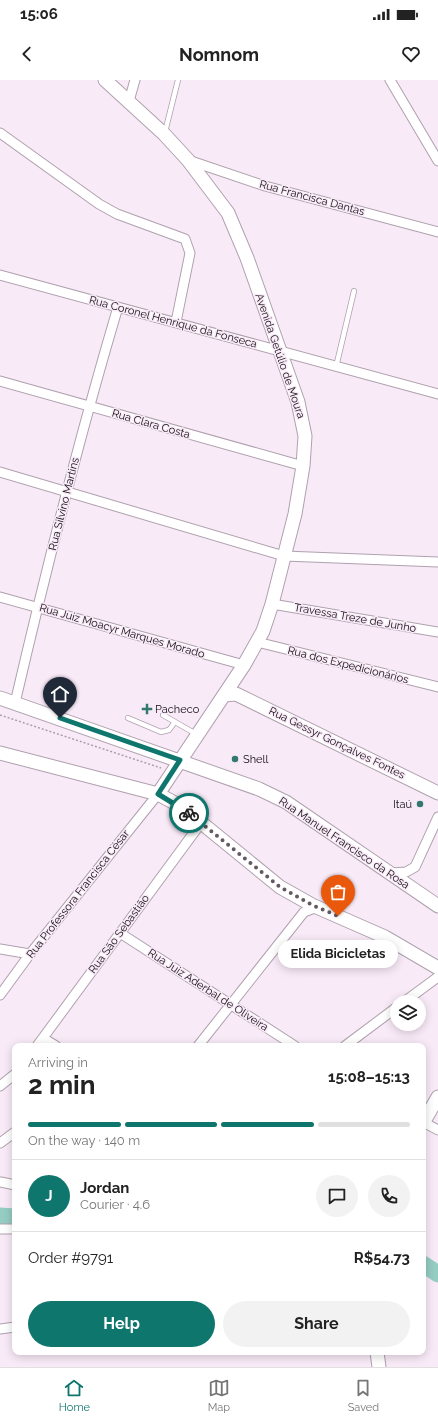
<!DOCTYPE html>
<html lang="en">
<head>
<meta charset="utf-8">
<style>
  body { margin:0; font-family:Raleway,sans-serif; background:#f2f2f2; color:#222; height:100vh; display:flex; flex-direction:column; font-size:15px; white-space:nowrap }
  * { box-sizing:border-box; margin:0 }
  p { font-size:13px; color:#767676 }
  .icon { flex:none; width:22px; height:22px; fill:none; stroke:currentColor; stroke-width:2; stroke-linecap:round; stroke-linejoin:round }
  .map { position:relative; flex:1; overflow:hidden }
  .side { position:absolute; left:12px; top:963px; width:414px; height:312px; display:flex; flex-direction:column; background:#fff; border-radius:8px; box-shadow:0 2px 10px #0003 }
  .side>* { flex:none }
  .tools { position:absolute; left:390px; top:915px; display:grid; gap:8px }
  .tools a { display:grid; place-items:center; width:36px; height:36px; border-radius:50%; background:#fff; box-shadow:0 2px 10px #0003; font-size:20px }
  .pin { position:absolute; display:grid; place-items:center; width:34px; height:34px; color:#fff; margin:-41px -17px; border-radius:50% 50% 50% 0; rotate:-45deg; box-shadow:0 0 4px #0007 }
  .pin .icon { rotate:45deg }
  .courier { position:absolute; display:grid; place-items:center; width:40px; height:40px; margin:-20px; border:3px solid #0f766e; border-radius:50%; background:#fff; color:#222; box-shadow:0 1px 5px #0007 }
  .bubble { position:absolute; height:28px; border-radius:14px; background:#fff; box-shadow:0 2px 10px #0003; font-size:13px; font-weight:700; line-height:28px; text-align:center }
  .overview em { font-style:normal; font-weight:700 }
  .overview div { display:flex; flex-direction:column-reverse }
  .overview { display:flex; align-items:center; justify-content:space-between; height:68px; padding:0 16px }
  h1 { font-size:26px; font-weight:700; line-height:30px }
  .bar { display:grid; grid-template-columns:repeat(4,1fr); gap:6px 4px; align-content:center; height:48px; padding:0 16px }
  .bar i { height:5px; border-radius:3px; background:#e0e0e0 }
  .bar .selected { background:#0f766e }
  .bar p { grid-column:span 4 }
  .line { display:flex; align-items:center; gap:10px; padding:0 16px; border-top:1px solid #e0e0e0 }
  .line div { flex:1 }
  .round { display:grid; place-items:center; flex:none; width:42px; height:42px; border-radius:21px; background:#f2f2f2 }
  .action { display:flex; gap:8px; margin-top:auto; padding:8px 16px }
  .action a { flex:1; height:46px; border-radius:24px; background:#0f766e; color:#fff; font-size:16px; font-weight:700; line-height:46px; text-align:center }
  .action a+a { background:#f2f2f2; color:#222 }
  .status { display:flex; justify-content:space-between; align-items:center; height:28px; padding:0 20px; background:#fff; direction:ltr }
  .status svg { height:11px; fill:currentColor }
  header { display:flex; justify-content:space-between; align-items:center; height:52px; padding:0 16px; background:#fff; font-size:18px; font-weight:700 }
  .tabs { display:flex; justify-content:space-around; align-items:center; height:56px; border-top:1px solid #e0e0e0; background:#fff; font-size:11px; color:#767676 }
  .tabs a { display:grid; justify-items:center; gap:2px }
  .tabs .selected { color:#0f766e }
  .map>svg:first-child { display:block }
</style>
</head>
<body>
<div class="status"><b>15:06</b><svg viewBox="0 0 49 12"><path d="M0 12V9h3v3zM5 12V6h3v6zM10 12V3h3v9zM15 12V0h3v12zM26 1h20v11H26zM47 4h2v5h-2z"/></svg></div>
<header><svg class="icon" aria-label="back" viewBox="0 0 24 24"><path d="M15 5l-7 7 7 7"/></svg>Nomnom<svg class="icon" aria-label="heart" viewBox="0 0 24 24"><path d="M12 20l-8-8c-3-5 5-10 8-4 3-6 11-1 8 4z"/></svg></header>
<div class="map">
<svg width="438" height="1287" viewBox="0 0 438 1287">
  <rect width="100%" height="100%" fill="#f9eaf8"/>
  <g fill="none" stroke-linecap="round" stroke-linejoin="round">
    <path stroke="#95cdc3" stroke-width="17" d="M0,1136l15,1
      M423,1184l15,10"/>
    <g stroke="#afa1ae" stroke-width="6">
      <path id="lane" d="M165,52l13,-52
        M336,287l18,-76
        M163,635l33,19
        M128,638l33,14 8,-2 6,-8"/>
    </g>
    <g stroke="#afa1ae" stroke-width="11">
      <path id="street" d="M390,0l48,81
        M129,21l6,-21
        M0,53l99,71 18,10 68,25 5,14 -14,69
        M188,80l77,26 173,46
        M0,195l438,119
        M0,301l303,85
        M0,392l284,84 154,6
        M0,517l244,68
        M272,524l166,28
        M257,562l181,45
        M15,623c31,-133 64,-265 103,-396
        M391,793l15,-1 9,-5 23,-50
        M120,853l175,113
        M0,869l30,5
        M0,915l30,-41 128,-160
        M404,922l34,-25
        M43,958l13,8
        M37,966l164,-223
        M198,966l106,-134 13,-5
        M345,966l52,-39
        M0,1006l15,-12
        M423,1042l15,8
        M0,1063l15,-11
        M1,1102l14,3
        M0,1149h15
        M0,1249l15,-2"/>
    </g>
    <g stroke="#afa1ae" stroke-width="15">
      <path id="secondary" d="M105,0l59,54 24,26 40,53 19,45 51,144 7,34 -2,30 -8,48 -23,90 -9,27 -19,34 -86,129
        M224,615l12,-1 202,99
        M0,618l259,91 27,13 152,104
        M0,673l158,41 24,13 98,80 32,18 73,32 53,31
        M423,1043l15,-26
        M377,1272l2,15"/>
    </g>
    <path stroke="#a99da8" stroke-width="1.5" stroke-dasharray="2 2" stroke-linecap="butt" d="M0,635l161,53"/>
    <use href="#lane" stroke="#fff" stroke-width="4.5"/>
    <use href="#street" stroke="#fff" stroke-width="9"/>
    <use href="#secondary" stroke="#fff" stroke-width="13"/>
  </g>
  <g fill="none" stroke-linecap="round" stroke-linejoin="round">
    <path stroke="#635a62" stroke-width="4" stroke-dasharray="0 7.2" d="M189,733l91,74 32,18 26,11"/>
    <path stroke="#0f766e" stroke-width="5" d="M60,638l120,42 -22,34 31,19"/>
  </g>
  <g fill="#32786f" stroke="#f9eaf8" stroke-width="1.5">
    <path d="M145 623h4v4h4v4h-4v4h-4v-4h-4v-4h4z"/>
    <circle cx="235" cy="679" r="4"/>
    <circle cx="420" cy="724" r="4"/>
  </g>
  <g text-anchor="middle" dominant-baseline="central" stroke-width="3" stroke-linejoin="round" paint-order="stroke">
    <g font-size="11" fill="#120d11" stroke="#f9eaf8">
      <text transform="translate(312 118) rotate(15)">Rua Francisca Dantas</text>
      <text transform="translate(173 242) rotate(15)">Rua Coronel Henrique da Fonseca</text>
      <text transform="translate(280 276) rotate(71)">Avenida Getúlio de Moura</text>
      <text transform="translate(151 344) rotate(16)">Rua Clara Costa</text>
      <text transform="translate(64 424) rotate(-76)">Rua Silvino Martins</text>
      <text transform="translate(355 538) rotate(10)">Travessa Treze de Junho</text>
      <text transform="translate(122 551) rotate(16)">Rua Juiz Moacyr Marques Morado</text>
      <text transform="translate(348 585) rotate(14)">Rua dos Expedicionários</text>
      <text transform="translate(337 663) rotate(26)">Rua Gessyr Gonçalves Fontes</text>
      <text transform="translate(344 763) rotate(34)">Rua Manuel Francisco da Rosa</text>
      <text transform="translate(78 814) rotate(-52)">Rua Professora Francisca César</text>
      <text transform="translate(119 854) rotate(-54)">Rua São Sebastião</text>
      <text transform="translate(208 910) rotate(33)">Rua Juiz Aderbal de Oliveira</text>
    </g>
    <g font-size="11" fill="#120d11" stroke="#f9eaf8" text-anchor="start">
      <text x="155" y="629">Pacheco</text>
      <text x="243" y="679">Shell</text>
      <text x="412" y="724" text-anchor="end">Itaú</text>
    </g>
  </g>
</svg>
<div class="tools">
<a><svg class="icon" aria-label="layers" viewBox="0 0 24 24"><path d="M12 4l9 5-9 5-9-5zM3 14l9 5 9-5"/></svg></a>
</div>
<div class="pin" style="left:338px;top:836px;background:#ea580c"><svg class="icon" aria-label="bag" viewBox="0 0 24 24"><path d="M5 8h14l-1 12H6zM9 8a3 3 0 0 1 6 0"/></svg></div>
<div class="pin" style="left:60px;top:638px;background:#1f2937"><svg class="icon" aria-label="home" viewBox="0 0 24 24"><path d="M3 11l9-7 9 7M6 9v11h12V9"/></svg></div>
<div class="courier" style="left:189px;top:733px"><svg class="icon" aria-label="bike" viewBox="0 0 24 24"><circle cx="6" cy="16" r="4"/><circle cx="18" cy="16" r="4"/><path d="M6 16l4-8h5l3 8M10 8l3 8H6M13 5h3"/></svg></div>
<div class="bubble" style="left:278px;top:860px;width:120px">Elida Bicicletas</div>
<section class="side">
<div class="overview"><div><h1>2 min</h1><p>Arriving in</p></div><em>15:08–15:13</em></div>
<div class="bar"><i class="selected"></i><i class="selected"></i><i class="selected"></i><i></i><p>On the way · 140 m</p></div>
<div class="line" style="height:72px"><b class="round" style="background:#0f766e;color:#fff">J</b><div><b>Jordan</b><p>Courier · 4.6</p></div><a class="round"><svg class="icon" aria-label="chat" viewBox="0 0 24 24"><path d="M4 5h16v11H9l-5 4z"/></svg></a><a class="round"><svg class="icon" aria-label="phone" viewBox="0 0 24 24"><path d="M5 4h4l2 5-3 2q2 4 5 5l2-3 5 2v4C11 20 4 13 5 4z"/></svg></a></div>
<div class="line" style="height:52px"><div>Order #9791</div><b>R$54.73</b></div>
<div class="action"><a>Help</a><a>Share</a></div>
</section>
</div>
<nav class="tabs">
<a class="selected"><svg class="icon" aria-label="home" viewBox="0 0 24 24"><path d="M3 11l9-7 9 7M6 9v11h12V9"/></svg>Home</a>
<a><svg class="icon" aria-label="map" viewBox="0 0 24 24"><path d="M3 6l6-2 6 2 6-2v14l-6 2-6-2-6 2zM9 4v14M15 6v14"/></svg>Map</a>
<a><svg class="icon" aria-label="saved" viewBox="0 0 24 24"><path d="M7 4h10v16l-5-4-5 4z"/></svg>Saved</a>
</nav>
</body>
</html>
